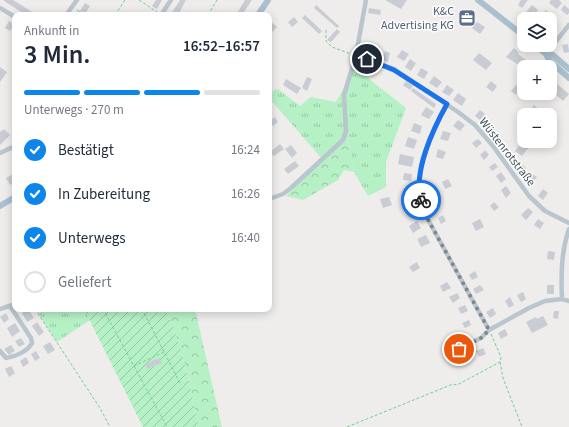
<!DOCTYPE html>
<html lang="de">
<head>
<meta charset="utf-8">
<style>
  body { margin:0; font-family:"Source Sans 3",sans-serif; background:#f6f6f7; color:#1f2937; height:100vh; display:flex; flex-direction:column; font-size:15px; white-space:nowrap }
  * { box-sizing:border-box; margin:0 }
  p { font-size:13px; color:#747a83 }
  .icon { flex:none; width:22px; height:22px; fill:none; stroke:currentColor; stroke-width:2; stroke-linecap:round; stroke-linejoin:round }
  .map { position:relative; flex:1; overflow:hidden }
  .panel { position:absolute; left:12px; top:12px; width:260px; height:300px; display:flex; flex-direction:column; background:#fff; border-radius:8px; box-shadow:0 2px 10px #0003 }
  .panel>* { flex:none }
  .controls { position:absolute; left:517px; top:12px; display:grid; gap:8px }
  .controls a { display:grid; place-items:center; width:40px; height:40px; border-radius:8px; background:#fff; box-shadow:0 2px 10px #0003; font-size:20px }
  .pin { position:absolute; display:grid; place-items:center; width:34px; height:34px; color:#fff; margin:-17px; border:2px solid #fff; border-radius:50%; box-shadow:0 1px 4px #0007 }
  .courier { position:absolute; display:grid; place-items:center; width:40px; height:40px; margin:-20px; border:3px solid #1a73e8; border-radius:50%; background:#fff; color:#222; box-shadow:0 1px 5px #0007 }
  .headline em { font-style:normal; font-weight:600 }
  .headline div { display:flex; flex-direction:column-reverse }
  .headline { display:flex; align-items:center; justify-content:space-between; height:68px; padding:0 12px }
  h1 { font-size:26px; font-weight:600; line-height:30px }
  .bar { display:grid; grid-template-columns:repeat(4,1fr); gap:6px 4px; align-content:center; height:48px; padding:0 12px }
  .bar i { height:5px; border-radius:3px; background:#e0e1e3 }
  .bar .selected { background:#0d86e9 }
  .bar p { grid-column:span 4 }
  ol { padding:0 12px; list-style:none }
  li { display:flex; align-items:center; gap:12px; height:44px }
  li p { margin-inline-start:auto }
  li .icon { padding:4px; border-radius:50%; background:#0d86e9; color:#fff; stroke-width:4 }
  li:last-child { color:#747a83 }
  li i { width:22px; height:22px; border:2px solid #e0e1e3; border-radius:50% }
  .map>svg:first-child { display:block }
</style>
</head>
<body>
<div class="map">
<svg width="569" height="427" viewBox="0 0 569 427">
  <defs>
    <pattern id="grass-tufts" width="24" height="20" patternUnits="userSpaceOnUse"><rect width="24" height="20" fill="#b6f1c6"/><path d="M3 7l-1-3M5 7V3M7 7l1-3M15 17l-1-3M17 17v-4M19 17l1-3" fill="none" stroke="#96c6a4"/></pattern>
    <pattern id="forest-crowns" width="20" height="18" patternUnits="userSpaceOnUse"><rect width="20" height="18" fill="#b6f1c6"/><path d="M2 6a3 3 0 1 1 6 0M12 15a3 3 0 1 1 6 0" fill="none" stroke="#96c6a4"/></pattern>
    <pattern id="garden-furrows" width="10" height="10" patternUnits="userSpaceOnUse"><rect width="10" height="10" fill="#b6f1c6"/><path d="M-1 1l2-2M0 10L10 0M9 11l2-2" fill="none" stroke="#96c6a4"/></pattern>
  </defs>
  <rect width="100%" height="100%" fill="#efecec"/>
  <path fill="url(#grass-tufts)" d="M355,68l51,40 -20,54v25l-18,9 -14,-24 -6,-33 -25,21 -54,-62v-6l9,-3 22,17 11,-9 25,5z
    M36,309h48l6,11 -33,22z"/>
  <path fill="url(#forest-crowns)" d="M348,139l6,33 -10,-2 -6,10 -35,20 -17,-4 37,-36z
    M165,309h30l27,118h-23c-9,-40 -16,-81 -34,-118z"/>
  <path fill="url(#garden-furrows)" d="M84,309h81c18,37 25,78 34,118h-56z"/>
  <path fill="#c9ccd2" d="M4,0h9l24,15h-11l-22,-14z
    M156,0h6l-5,9 -5,-3z
    M180,0h6l-8,15h-5l-2,-1z
    M245,0h7l-10,15h-6z
    M385,0h22l-6,9z
    M521,0h7l-6,8 -4,-3z
    M551,0h8l3,3 -5,6 -8,-6z
    M85,3l5,3 -5,8 -5,-3z
    M316,5l23,21 -2,2 -23,-20z
    M532,5l6,5 -7,9h-4l-4,-3z
    M564,5l5,4v4l-2,2 -6,-5z
    M369,8l12,2 -1,5 -12,-2z
    M546,10l6,5 -3,4h-10z
    M464,13l7,4 -4,7 -7,-4z
    M305,15l17,16 -3,3 -17,-16z
    M294,17l4,5 -6,5 -4,-5z
    M9,21l5,4 -4,6 -5,-3z
    M271,22l6,5 -5,5 -3,-3v-5z
    M477,22l8,5 -5,7 -8,-6z
    M337,29l3,3 -9,10 -4,-2z
    M364,42l7,2 -3,8 -6,-3z
    M568,44l1,8 -5,1 -2,-8z
    M375,45l5,2 -3,7 -5,-2z
    M514,48l5,5 -1,1 18,13h-12v8l-5,-4 3,-4 -16,-10z
    M402,50l7,4 -5,7 -7,-4z
    M385,51l5,2 -2,9 -6,-2z
    M479,53l13,10 -6,7 -13,-10z
    M410,59l6,4 -5,8 -6,-4z
    M0,67l7,5 -7,10z
    M421,68l7,4 -4,7 -7,-4z
    M434,76l8,6 -5,6 -8,-5z
    M307,77l5,2 -5,12 -5,-3z
    M550,78l19,16 -6,7 -13,-11z
    M286,79l15,9 -4,6 -14,-9z
    M406,81l7,5 -3,4 -7,-5z
    M491,81l6,5 -4,6 -7,-5z
    M447,85l7,5 -5,6 -7,-4z
    M516,85l4,4 -4,6 -5,-4z
    M413,88l23,16 -2,4 -23,-17z
    M458,93l8,6 -4,7 -9,-6z
    M534,105l7,6 3,-3 5,4 -2,3h-13l-4,-4z
    M426,107l8,5 -5,7 -8,-4z
    M480,110l5,4 -5,6 -5,-4z
    M275,117l3,5 -5,4 -4,-5z
    M458,120l7,5 -5,6 -7,-5z
    M414,123l8,3 -2,8 -9,-3z
    M4,129l6,6 -10,10v-13z
    M443,131l8,2 -3,8 -8,-2z
    M408,137l9,3 -3,9 -9,-3z
    M478,139l4,4 -6,5 -4,-5z
    M522,142l7,5 -7,9 -7,-5z
    M280,144l4,5 -10,7 -4,-4z
    M291,145l6,8 -5,5 -7,-9z
    M438,149l8,3 -3,7 -7,-2z
    M485,150l4,5 -5,5 -4,-5z
    M400,154l14,3 -2,10 -14,-3z
    M295,161l4,5 -11,8 -4,-5z
    M495,163l3,4 -6,4 -3,-4z
    M522,164l4,4 -5,6 -4,-3z
    M501,172l5,7 -5,4 -5,-7z
    M15,173v9l-5,3 -4,-7z
    M404,173l8,1 -1,7 -8,-1z
    M531,173l6,4 -6,8 -5,-4z
    M448,179l4,7 -7,3 -3,-7z
    M506,186l5,7 -5,5 -5,-8z
    M543,189l5,4 -5,7 -5,-4z
    M389,197l3,8 -9,3 -3,-9z
    M494,202l5,5 -5,4 -4,-5z
    M415,208l2,7 -8,2 -2,-7z
    M528,208l5,4 -7,8 -5,-5z
    M443,215l3,6 -5,3 -3,-6z
    M480,219l4,8 -8,4 -4,-8z
    M538,219l6,4 -4,6 -6,-4z
    M417,221l4,7 -8,5 -4,-7z
    M426,235l4,8 -9,4 -4,-8z
    M548,251l7,1 -1,8 -7,-1z
    M417,262l3,6 -7,4 -4,-5z
    M475,271l3,6 -6,3 -3,-5z
    M447,282l4,6 -8,4 -3,-6z
    M480,285l4,5 -8,4 -3,-5z
    M547,285h7v9h-7z
    M523,292l3,7 -5,3 -4,-7z
    M457,293l3,5 -7,5 -4,-6z
    M510,297l4,8 -5,3 -4,-7z
    M465,305l3,6 -7,3 -3,-6z
    M493,308l3,6 -6,4 -4,-6z
    M28,309l6,9 -7,4 -5,-9z
    M554,311h5l-1,8 -5,-1z
    M6,313l3,6 -5,4 -4,-6z
    M543,316l5,9 -16,8 -6,-11 10,-5 1,2z
    M469,320l2,5 -6,3 -3,-5z
    M37,322l7,10 -5,4 -7,-10z
    M15,323l5,8 -8,6 -5,-9z
    M505,329l3,6 -7,4 -3,-6z
    M21,338l4,6 -6,3 -4,-6z
    M50,342l5,8 -7,4 -5,-8z
    M11,345l4,6 -6,4 -5,-6z
    M483,348l3,6 -7,3 -3,-6z
    M36,351l4,7 -5,3 -4,-7z
    M26,357l3,6 -6,4 -3,-6z
    M159,358l3,5 -15,6 -2,-5z
    M11,366l4,7 -6,4 -4,-8z"/>
  <g fill="none" stroke-linecap="round" stroke-linejoin="round">
    <path stroke="#6cd194" stroke-width="1" stroke-dasharray="3 2" stroke-linecap="butt" d="M139,0l18,12
      M77,10l8,5
      M115,15l10,-15
      M208,15l9,-15
      M326,30v11l6,6 19,7
      M35,309l65,99 10,19
      M103,309l64,118
      M142,309l39,76
      M491,334l10,23 -1,5 3,16 19,49
      M134,366l30,-14
      M347,427l106,-43 4,1 43,-23"/>
    <path stroke="#b9c6cd" stroke-width="4.5" d="M0,8l15,9
      M66,15l11,-15
      M161,15l10,-15
      M546,54l23,-29
      M367,59l27,10 64,43 17,13 18,21 36,50 16,15 24,12
      M447,104c-15,28 -31,59 -27,91 0,7 4,14 6,21l63,114
      M0,153l15,-7
      M269,199l14,-5 8,-6 52,-48 3,-9 -2,-36 12,-40 10,-55
      M562,299c-1,-23 -1,-47 7,-70
      M0,309l15,-5
      M0,351l6,7c9,-1 22,-7 26,-15l-1,-5 -21,-32
      M447,354l34,-16 8,-8 40,-22 16,-7 17,-2 7,2"/>
    <path stroke="#aac0ce" stroke-width="6" d="M478,0l46,36
      M258,15l10,-15
      M535,45l11,9 3,6 20,18
      M546,54l7,1 16,14
      M0,206l15,-9"/>
  </g>
  <g fill="none" stroke-linecap="round" stroke-linejoin="round">
    <path stroke="#80888e" stroke-width="4" stroke-dasharray="0 7.2" d="M421,200l5,16 63,114 -8,8 -22,11"/>
    <path stroke="#1a73e8" stroke-width="5" d="M367,59l27,11 53,34c-14,25 -34,68 -26,96"/>
  </g>
  <defs>
    <g id="office-square" transform="scale(0.9)"><rect x="-9" y="-9" width="18" height="18" rx="4" fill="#5c6f8a" stroke="#fff"/><path d="M-6-3h4V-5.5h4V-3h4V5H-6ZM-1-4.5V-3h2v-1.5ZM-6 0V1H6V0Z" fill="#fff"/></g>
  </defs>
  <g fill-rule="evenodd">
    <use href="#office-square" x="467" y="18"/>
  </g>
  <g text-anchor="middle" dominant-baseline="central" stroke-width="3" stroke-linejoin="round" paint-order="stroke">
    <g font-size="12" fill="#4e5e75" stroke="#fff" text-anchor="end">
      <text x="454" y="11">K&amp;C<tspan x="454" dy="14">Advertising KG</tspan></text>
    </g>
    <g font-size="12" fill="#44525b" stroke="#fff">
      <text transform="translate(507 152) rotate(52)">Wüstenrotstraße</text>
    </g>
  </g>
</svg>
<div class="controls">
<a><svg class="icon" aria-label="layers" viewBox="0 0 24 24"><path d="M12 4l9 5-9 5-9-5zM3 14l9 5 9-5"/></svg></a>
<a>+</a>
<a>−</a>
</div>
<div class="pin" style="left:459px;top:349px;background:#ea580c"><svg class="icon" aria-label="bag" viewBox="0 0 24 24"><path d="M5 8h14l-1 12H6zM9 8a3 3 0 0 1 6 0"/></svg></div>
<div class="pin" style="left:367px;top:59px;background:#1f2937"><svg class="icon" aria-label="home" viewBox="0 0 24 24"><path d="M3 11l9-7 9 7M6 9v11h12V9"/></svg></div>
<div class="courier" style="left:421px;top:200px"><svg class="icon" aria-label="bike" viewBox="0 0 24 24"><circle cx="6" cy="16" r="4"/><circle cx="18" cy="16" r="4"/><path d="M6 16l4-8h5l3 8M10 8l3 8H6M13 5h3"/></svg></div>
<section class="panel">
<div class="headline"><div><h1>3 Min.</h1><p>Ankunft in</p></div><em>16:52–16:57</em></div>
<div class="bar"><i class="selected"></i><i class="selected"></i><i class="selected"></i><i></i><p>Unterwegs · 270 m</p></div>
<ol>
<li><svg class="icon" aria-label="check" viewBox="0 0 24 24"><path d="M5 12l5 5 9-10"/></svg>Bestätigt<p>16:24</p></li>
<li><svg class="icon" aria-label="check" viewBox="0 0 24 24"><path d="M5 12l5 5 9-10"/></svg>In Zubereitung<p>16:26</p></li>
<li><svg class="icon" aria-label="check" viewBox="0 0 24 24"><path d="M5 12l5 5 9-10"/></svg>Unterwegs<p>16:40</p></li>
<li><i></i>Geliefert</li>
</ol>
</section>
</div>
</body>
</html>
